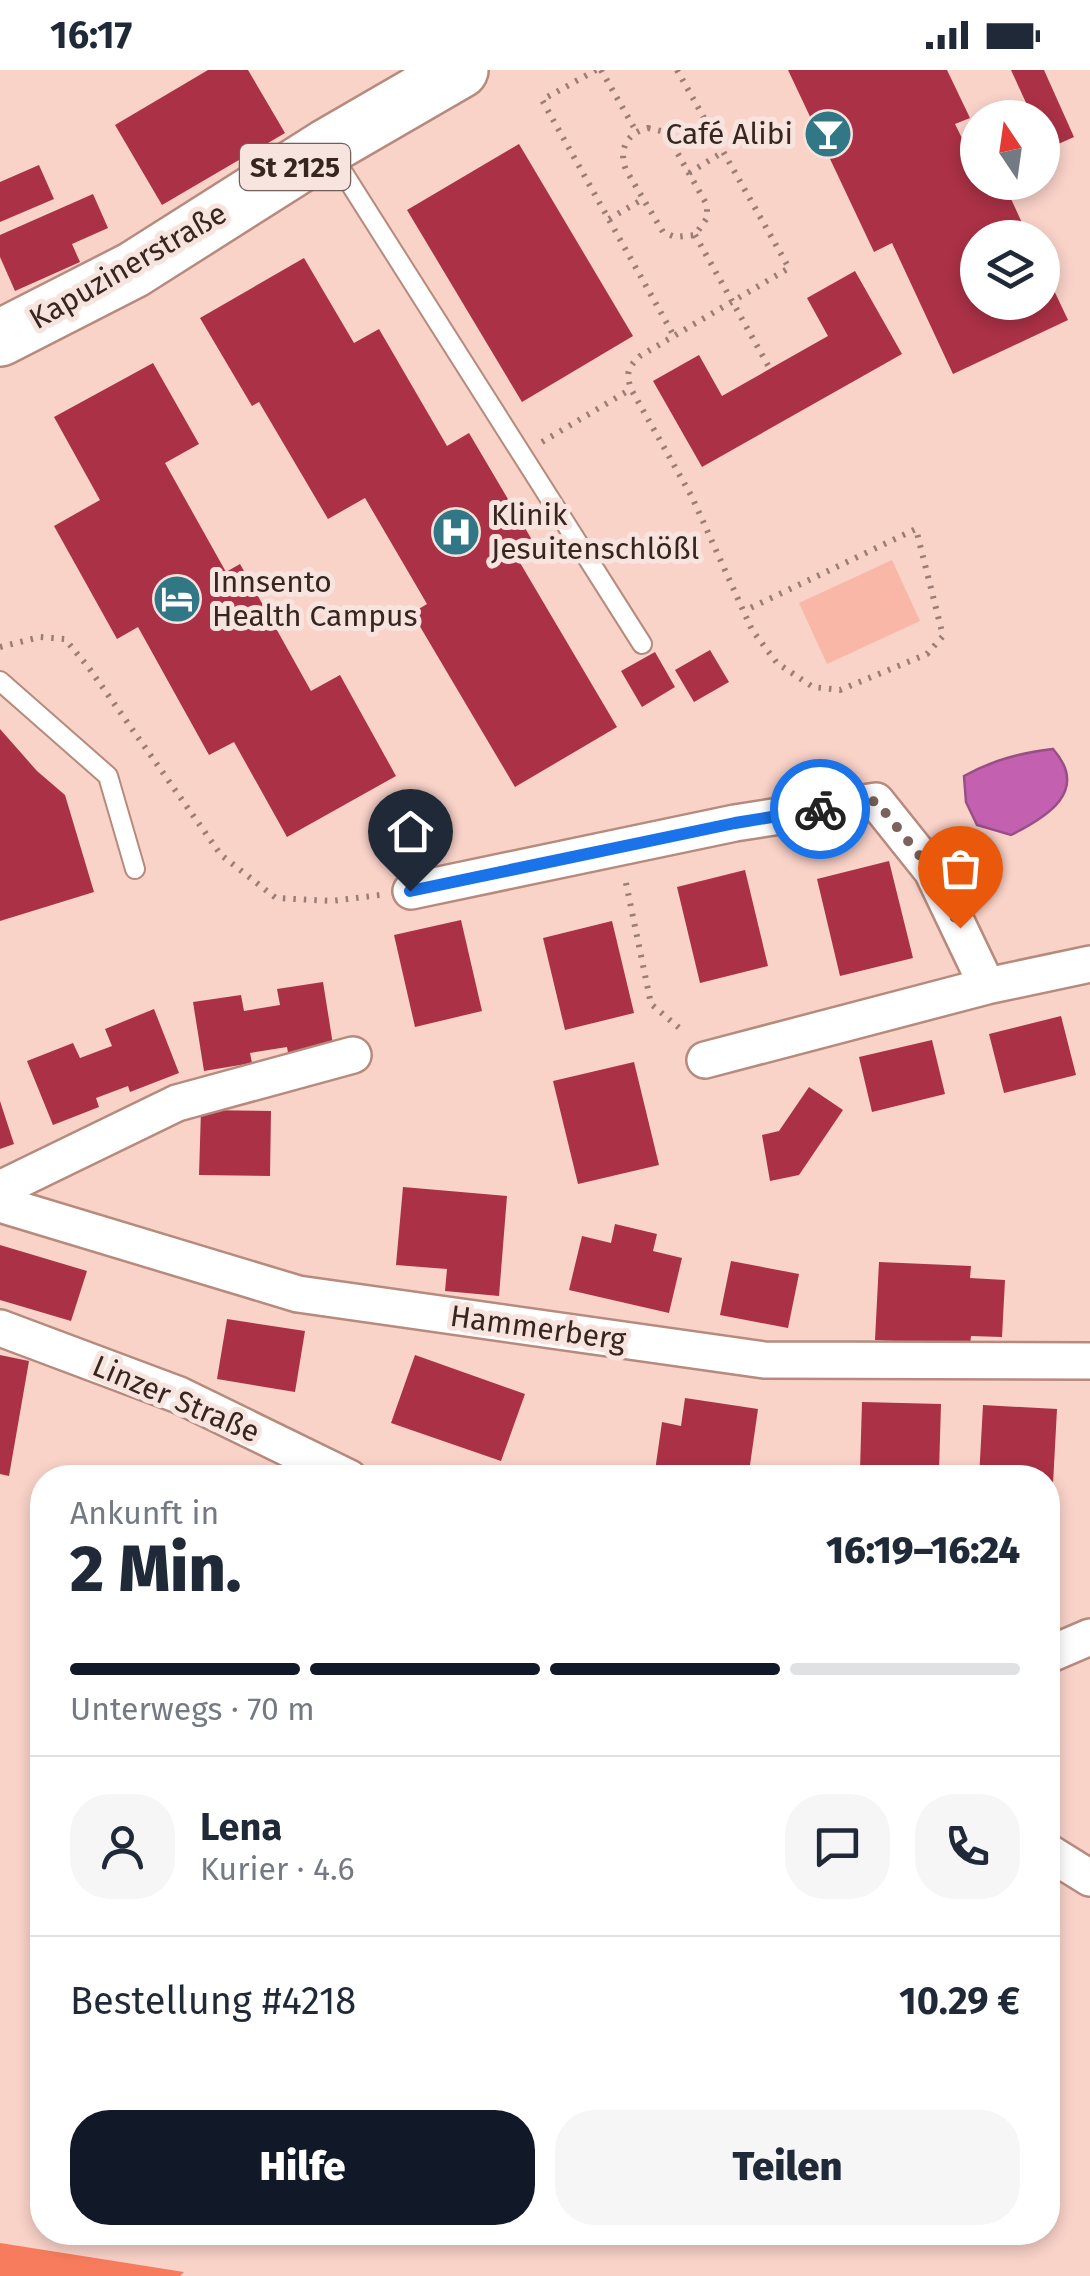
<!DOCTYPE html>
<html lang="de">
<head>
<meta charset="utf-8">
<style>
  body { margin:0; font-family:"Fira Sans",sans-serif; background:#f6f6f7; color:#1f2937; height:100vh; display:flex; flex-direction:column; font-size:38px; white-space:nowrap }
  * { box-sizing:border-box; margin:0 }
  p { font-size:32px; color:#747a83 }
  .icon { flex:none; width:55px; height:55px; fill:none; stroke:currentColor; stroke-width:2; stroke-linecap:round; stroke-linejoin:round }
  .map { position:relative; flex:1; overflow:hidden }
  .sheet { position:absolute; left:30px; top:1395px; width:1030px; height:780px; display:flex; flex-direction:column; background:#fff; border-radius:40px; box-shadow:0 5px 15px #0003 }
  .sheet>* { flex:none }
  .needle { width:65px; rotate:347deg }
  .controls { position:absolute; left:960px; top:30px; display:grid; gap:20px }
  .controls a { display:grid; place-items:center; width:100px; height:100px; border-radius:50%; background:#fff; box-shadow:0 5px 15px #0003; font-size:50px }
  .pin { position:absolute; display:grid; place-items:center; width:85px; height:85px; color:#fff; margin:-102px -42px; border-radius:50% 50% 50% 0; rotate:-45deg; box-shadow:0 0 10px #0007 }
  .pin .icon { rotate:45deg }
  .courier { position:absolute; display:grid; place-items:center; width:100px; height:100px; margin:-50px; border:8px solid #1a73e8; border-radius:50%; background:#fff; color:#222; box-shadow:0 2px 12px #0007 }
  .summary em { font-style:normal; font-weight:800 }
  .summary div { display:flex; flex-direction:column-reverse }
  .summary { display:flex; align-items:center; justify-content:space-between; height:170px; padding:0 40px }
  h1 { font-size:65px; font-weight:800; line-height:75px }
  .bar { display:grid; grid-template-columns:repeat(4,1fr); gap:15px 10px; align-content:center; height:120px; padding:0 40px }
  .bar i { height:12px; border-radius:8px; background:#e0e1e3 }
  .bar .current { background:#111827 }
  .bar p { grid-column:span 4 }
  .line { display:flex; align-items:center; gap:25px; padding:0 40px; border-top:2px solid #e0e1e3 }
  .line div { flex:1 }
  .round { display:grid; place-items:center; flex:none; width:105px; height:105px; border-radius:40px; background:#f6f6f7 }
  .primary-button { display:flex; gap:20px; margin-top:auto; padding:20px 40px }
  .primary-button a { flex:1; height:115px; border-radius:40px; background:#111827; color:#fff; font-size:40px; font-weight:800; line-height:115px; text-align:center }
  .primary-button a+a { background:#f6f6f7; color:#1f2937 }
  .status { display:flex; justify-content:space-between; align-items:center; height:70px; padding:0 50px; background:#fff; direction:ltr }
  .status svg { height:28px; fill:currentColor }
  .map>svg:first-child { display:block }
</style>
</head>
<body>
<div class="status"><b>16:17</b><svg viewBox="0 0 49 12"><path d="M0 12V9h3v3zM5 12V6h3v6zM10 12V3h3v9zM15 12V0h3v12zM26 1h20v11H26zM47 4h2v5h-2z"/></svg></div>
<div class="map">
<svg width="1090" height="2206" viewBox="0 0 1090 2206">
  <rect width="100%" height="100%" fill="#f9d2c8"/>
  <path fill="#f9b8a7" d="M892,490l28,61 -93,43 -28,-61z"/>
  <path fill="#f77c5d" d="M0,2173l184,29 -4,4h-180z"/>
  <path fill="#c361b0" stroke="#994f85" stroke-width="2.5" d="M1053,679c37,42 -6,68 -42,86l-34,-10 -11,-23 -2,-26c29,-16 56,-23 89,-27z"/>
  <path fill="#ab3146" d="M208,0h40l37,63 -123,72 -47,-80z
    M788,0h159l23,48 -15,6 23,47v11h5l6,14 17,-8 23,50h-51v64h64v-37l26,55 -115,54 -61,-131 -18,9z
    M1011,0h33l30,67 -27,12 -5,-10v-21h-9z
    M519,74l114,192 -111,66 -115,-192z
    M39,95l15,34 -54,23v-40z
    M93,124l15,34 -36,16 8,18 -65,29 -15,-34v-22z
    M304,188l50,85 25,-14 68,117 22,-13 66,112 -19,11 101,171 -102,60 -103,-174 15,-9 -62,-106 -37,21 -69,-117 -7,4 -52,-88z
    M855,201l47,83 -200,113 -49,-86 46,-26 23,41 106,-60 -21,-38z
    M153,293l46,81 -34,19 61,109 14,-8 71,127 29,-16 56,101 -109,61 -53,-95 -25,13 -71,-128 -21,12 -63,-113 46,-26 -46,-83z
    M710,580l19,32 -35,20 -19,-32z
    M655,582l20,35 -33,20 -21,-36z
    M0,659l37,42 28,24 29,97 -94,29z
    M889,791l24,97 -73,18 -23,-97z
    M745,800l23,96 -68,17 -23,-96z
    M461,850l21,91 -67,16 -21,-92z
    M612,851l22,92 -69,17 -22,-92z
    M323,912l11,69 -45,7 -2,-11 -37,6 2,10 -48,8 -11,-69 48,-7 3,16 36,-6 -3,-16z
    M154,939l25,64 -49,19 -2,-6 -32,12 3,9 -46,18 -26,-64 46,-18 7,15 32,-12 -7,-17z
    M1061,946l15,59 -72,18 -15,-59z
    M932,970l13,54 -73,18 -13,-55z
    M634,992l25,103 -81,19 -25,-103z
    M809,1017l34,23 -44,65 -29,6 -8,-46 17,-4z
    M0,1031l14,43 -14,5z
    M201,1040l70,1 -1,65 -71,-1z
    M403,1117l104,9 -8,100 -54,-5 2,-22 -51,-4z
    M615,1154l42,10 -4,17 29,7 -13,55 -100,-23 13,-54 29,7z
    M0,1175l87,26 -16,50 -71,-21z
    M731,1191l68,13 -11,54 -68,-13z
    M879,1192l92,4 -1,12 35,2 -3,57 -31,-1 -1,9 -95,-5z
    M227,1249l78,12 -10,61 -78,-13z
    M0,1285l29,6 -20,115 -9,-2z
    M415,1285l110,39 -24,67 -110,-38z
    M685,1328l73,11 -9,63 -28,-4 -1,10h-66l8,-56 19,4z
    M862,1332l79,2 -2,68 -79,-2z
    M983,1335l74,4 -4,75 -5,-1v-5h-69z"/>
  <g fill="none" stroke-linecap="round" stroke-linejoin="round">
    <g stroke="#b78a7e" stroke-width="22">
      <path id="lane" d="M330,82l312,492
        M0,611l108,95 27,93"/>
    </g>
    <g stroke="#b78a7e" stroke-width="40">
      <path id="street" d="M411,821l324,-68 141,-22 56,70 55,115
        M705,990l282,-74 103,-22
        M0,1119l177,-86 176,-48
        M0,1134l298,90 466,66 326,1
        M0,1258l179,67 170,83
        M1048,1585l42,-18
        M1048,1782l42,26"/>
    </g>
    <g stroke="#b78a7e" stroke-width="60">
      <path id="primary" d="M0,268l133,-68 194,-123 133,-77"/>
    </g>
    <path stroke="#9a7e76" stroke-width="6" stroke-dasharray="2.5 8" stroke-linecap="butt" d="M596,0l-54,30 132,236
      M601,0l35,61
      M677,0l112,198 -149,88c-13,12 -14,17 -9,33l61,108 60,133 25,33 36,24 27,3 87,-36 16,-18 -27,-107 -172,82
      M648,58l13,3 9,9 37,65v13l-12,17 -20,2 -12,-5 -37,-62c-8,-21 1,-37 22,-42z
      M689,103l34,-21
      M609,149l34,-20
      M695,165l75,134
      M542,372l89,-53
      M0,577l40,-10 25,2 24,29 132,187 55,43 56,3 48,-6
      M626,813l25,121 33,28"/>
    <use href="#lane" stroke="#fff" stroke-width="18"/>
    <use href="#street" stroke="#fff" stroke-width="35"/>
    <use href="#primary" stroke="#fff" stroke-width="55"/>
  </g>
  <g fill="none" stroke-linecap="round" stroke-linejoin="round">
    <path stroke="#7b625b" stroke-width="10" stroke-dasharray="0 18" d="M820,739l56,-8 56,70 28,57"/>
    <path stroke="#1a73e8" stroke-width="12" d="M410,821l325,-68 85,-14"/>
  </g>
  <defs>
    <g id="bar-disc" transform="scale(2.5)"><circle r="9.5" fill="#327786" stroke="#f8e4df"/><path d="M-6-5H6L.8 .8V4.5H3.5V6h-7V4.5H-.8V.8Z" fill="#fff"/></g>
    <g id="hospital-disc" transform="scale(2.5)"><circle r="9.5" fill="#327786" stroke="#f8e4df"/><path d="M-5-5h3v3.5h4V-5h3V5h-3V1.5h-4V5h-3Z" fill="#fff"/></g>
    <g id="hotel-disc" transform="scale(2.5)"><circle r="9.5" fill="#327786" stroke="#f8e4df"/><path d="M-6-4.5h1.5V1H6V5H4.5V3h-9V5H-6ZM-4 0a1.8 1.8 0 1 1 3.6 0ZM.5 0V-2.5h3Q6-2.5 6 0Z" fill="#fff"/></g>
  </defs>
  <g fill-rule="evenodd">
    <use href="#bar-disc" x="828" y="64"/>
    <use href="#hospital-disc" x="456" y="462"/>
    <use href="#hotel-disc" x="177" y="529"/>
  </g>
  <g text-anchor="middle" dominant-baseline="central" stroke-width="10" stroke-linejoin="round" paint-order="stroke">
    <rect fill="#f8e4df" stroke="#715e59" stroke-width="2.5" x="240" y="74" width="110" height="46" rx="8"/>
    <g font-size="28" font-weight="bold" fill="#372520">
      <text x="295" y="97">St 2125</text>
    </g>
    <g font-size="30" fill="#372520" stroke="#f8e4df" text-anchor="start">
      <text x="793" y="64" text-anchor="end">Café Alibi</text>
      <text x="491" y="445">Klinik<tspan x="491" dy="34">Jesuitenschlößl</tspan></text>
      <text x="212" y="512">Innsento<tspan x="212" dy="34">Health Campus</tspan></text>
    </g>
    <g font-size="30" fill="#372520" stroke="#f8e4df">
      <text transform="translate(128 196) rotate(-30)">Kapuzinerstraße</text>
      <text transform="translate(538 1258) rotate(8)">Hammerberg</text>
      <text transform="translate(176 1329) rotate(23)">Linzer Straße</text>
    </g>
  </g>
</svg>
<div class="controls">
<a><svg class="needle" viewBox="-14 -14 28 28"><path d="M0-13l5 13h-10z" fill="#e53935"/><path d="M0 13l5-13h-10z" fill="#747a83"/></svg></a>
<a><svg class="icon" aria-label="layers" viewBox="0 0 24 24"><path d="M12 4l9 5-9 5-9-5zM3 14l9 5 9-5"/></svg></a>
</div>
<div class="pin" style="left:960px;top:858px;background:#ea580c"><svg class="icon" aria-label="bag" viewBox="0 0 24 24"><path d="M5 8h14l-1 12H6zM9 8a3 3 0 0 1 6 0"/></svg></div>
<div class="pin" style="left:410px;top:821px;background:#1f2937"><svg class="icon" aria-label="home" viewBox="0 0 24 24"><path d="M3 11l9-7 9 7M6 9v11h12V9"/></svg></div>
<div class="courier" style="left:820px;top:739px"><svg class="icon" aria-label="bike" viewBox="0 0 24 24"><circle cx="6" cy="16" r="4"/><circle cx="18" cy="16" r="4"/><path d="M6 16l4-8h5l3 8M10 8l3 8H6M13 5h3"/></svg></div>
<section class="sheet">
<div class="summary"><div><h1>2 Min.</h1><p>Ankunft in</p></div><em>16:19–16:24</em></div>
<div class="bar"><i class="current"></i><i class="current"></i><i class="current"></i><i></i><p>Unterwegs · 70 m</p></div>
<div class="line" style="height:180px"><a class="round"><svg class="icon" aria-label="person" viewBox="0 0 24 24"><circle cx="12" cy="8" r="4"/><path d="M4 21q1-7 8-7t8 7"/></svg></a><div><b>Lena</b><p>Kurier · 4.6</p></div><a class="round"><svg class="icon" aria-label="chat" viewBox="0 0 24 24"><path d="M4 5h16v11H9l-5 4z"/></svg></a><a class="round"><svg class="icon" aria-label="phone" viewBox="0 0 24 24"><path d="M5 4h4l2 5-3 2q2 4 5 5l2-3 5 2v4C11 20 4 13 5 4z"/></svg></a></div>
<div class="line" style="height:130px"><div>Bestellung #4218</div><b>10.29 €</b></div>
<div class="primary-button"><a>Hilfe</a><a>Teilen</a></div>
</section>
</div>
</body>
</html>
